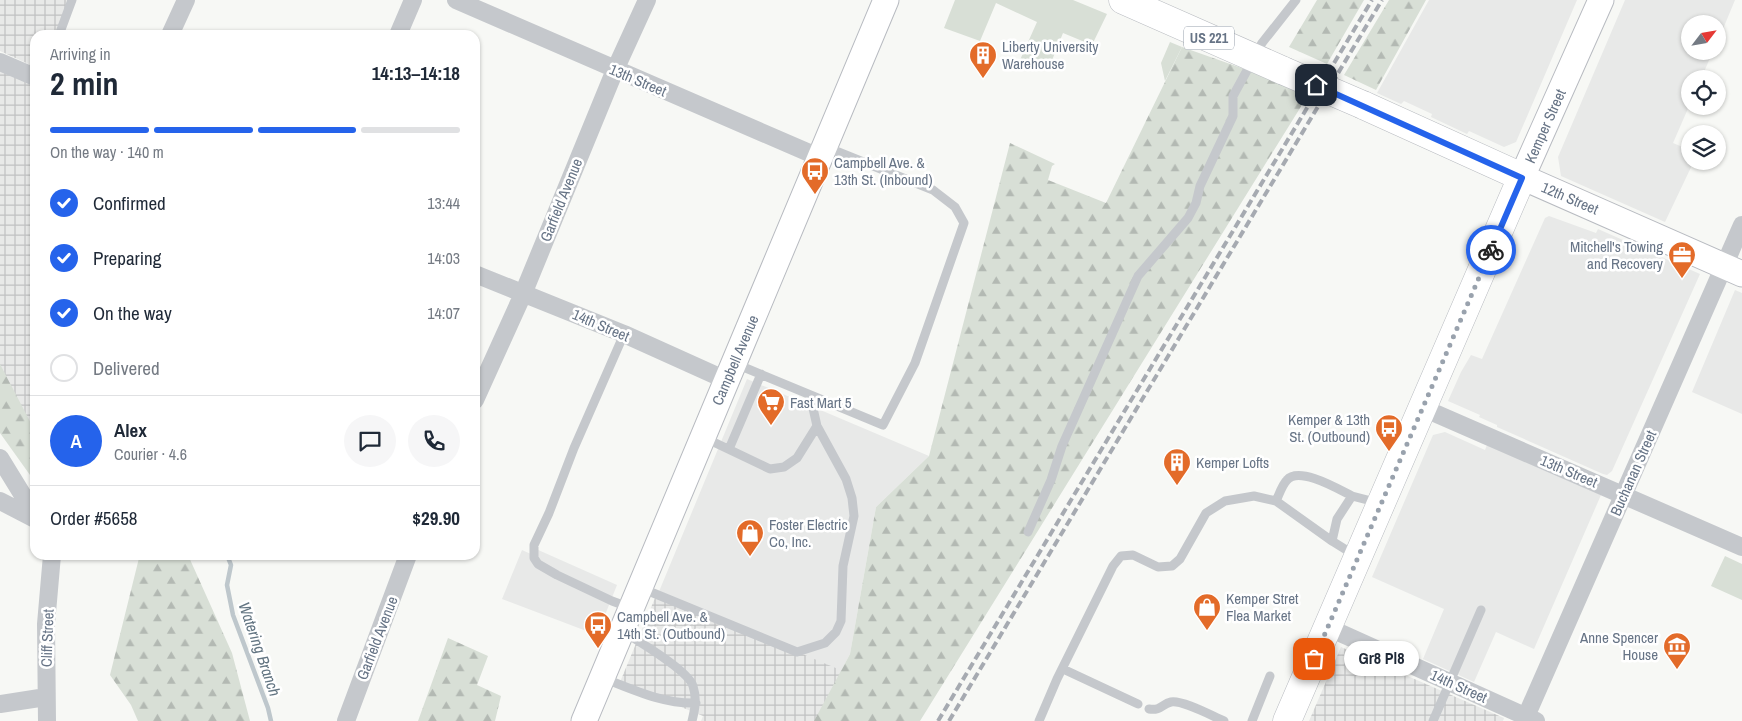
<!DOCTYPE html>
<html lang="en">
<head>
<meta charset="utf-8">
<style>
  body { margin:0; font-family:"Archivo Narrow",sans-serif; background:#f6f6f7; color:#1f2937; height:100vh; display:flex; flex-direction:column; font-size:19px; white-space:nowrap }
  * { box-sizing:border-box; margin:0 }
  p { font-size:16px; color:#747a83 }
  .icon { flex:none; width:28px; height:28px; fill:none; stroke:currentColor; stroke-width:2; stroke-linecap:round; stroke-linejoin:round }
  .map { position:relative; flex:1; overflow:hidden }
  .drawer { position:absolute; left:30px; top:30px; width:450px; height:530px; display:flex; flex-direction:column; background:#fff; border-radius:15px; box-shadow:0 1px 4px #0004 }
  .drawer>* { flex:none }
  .needle { width:32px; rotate:59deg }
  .fabs { position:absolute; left:1681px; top:15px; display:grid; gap:10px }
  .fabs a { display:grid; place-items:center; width:45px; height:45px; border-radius:50%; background:#fff; box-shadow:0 1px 4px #0004; font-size:25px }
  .pin { position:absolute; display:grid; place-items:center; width:42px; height:42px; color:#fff; margin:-21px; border-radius:10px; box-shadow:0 2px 8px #0006 }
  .courier { position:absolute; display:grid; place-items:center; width:50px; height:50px; margin:-25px; border:4px solid #2563eb; border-radius:50%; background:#fff; color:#222; box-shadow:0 1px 6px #0007 }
  .bubble { position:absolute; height:35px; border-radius:18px; background:#fff; box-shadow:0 1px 4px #0004; font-size:16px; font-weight:700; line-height:35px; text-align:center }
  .overview em { font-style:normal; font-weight:700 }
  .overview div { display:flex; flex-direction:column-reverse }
  .overview { display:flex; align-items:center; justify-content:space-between; height:85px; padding:0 20px }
  h1 { font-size:32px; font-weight:700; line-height:38px }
  .bar { display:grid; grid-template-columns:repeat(4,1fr); gap:8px 5px; align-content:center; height:60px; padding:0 20px }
  .bar i { height:6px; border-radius:4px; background:#e0e1e3 }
  .bar .active { background:#2563eb }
  .bar p { grid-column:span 4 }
  .line { display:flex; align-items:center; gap:12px; padding:0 20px; border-top:1px solid #e0e1e3 }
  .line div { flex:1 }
  .round { display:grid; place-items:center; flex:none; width:52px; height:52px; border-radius:26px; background:#f6f6f7 }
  ol { padding:0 20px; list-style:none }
  li { display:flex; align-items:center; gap:15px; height:55px }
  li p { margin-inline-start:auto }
  li .icon { padding:5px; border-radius:50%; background:#2563eb; color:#fff; stroke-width:4 }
  li:last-child { color:#747a83 }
  li i { width:28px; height:28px; border:2px solid #e0e1e3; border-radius:50% }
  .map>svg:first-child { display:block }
</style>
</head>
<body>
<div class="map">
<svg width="1742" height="721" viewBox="0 0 1742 721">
  <defs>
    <pattern id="industrial-grid" width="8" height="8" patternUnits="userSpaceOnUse" patternTransform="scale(1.25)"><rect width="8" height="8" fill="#e8e9e8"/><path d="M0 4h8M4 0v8" fill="none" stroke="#c0c1c2"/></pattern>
    <pattern id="forest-firs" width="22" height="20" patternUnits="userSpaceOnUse" patternTransform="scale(1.25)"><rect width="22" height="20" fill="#d8dfd6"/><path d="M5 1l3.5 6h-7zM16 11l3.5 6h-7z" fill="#b3b9b3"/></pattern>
  </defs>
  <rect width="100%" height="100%" fill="#f7f8f5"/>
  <path fill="#e8e9e8" d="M1429,0h148l-61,142 -12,5 -35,-16 -2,3 -36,-17 1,-3 -28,-13 -3,3 -24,-11z
    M1625,0h110l-17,41v-17h-28v27h23l-12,28h-11v25l-17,39 17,7v11h4l-29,61 -104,-46 -3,-19z
    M1549,216l47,17 2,-4 102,45 -88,197 -5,4 -4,-1 -106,-47v-2l-18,-8 1,-2 -32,-14 13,-29 10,-17 11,4 63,-141z
    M1735,290l7,3v121l-50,-22z
    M747,379l182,77 -53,51 -26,147 -9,17 -183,-77z
    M1445,432l40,18 2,-5 114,50 -67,154 -38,-17 -22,50 -51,-23 21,-50 -72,-32 61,-142z
    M536,549l81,36 -20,50 -95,-36 20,-49 11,5z"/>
  <path fill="url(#industrial-grid)" d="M0,0h69l-14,35h-20v32l-35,-16z
    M0,66l35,16v168l-2,8 2,5v180l-35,-69z
    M657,593l193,81 -27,47h-122l2,-5 -83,-34z
    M1341,647l163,71 -1,3h-194z"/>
  <path fill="#d8dfd6" d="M955,0h118l34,14 -15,31 -29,-12 -15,37 -28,-10 17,-38 -41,-19 -16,38 -36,-13z
    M1170,42l12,5 -17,34 -4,-18z
    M1725,556l17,8v36l-31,-14z"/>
  <path fill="url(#forest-firs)" d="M1317,0h47l-37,64 -38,-17z
    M1389,0h37l-50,90 -32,-15z
    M1182,47l128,45 -390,629h-106l36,-67 26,-147 53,-51 81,-313 45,21 -3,2 -4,14 58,23z
    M0,364l35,67v51l-35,-49z
    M138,555h50l44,98 18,68h-112l-7,-16 -21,-30 29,-117z
    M448,638l40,18 -11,29 24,11 -6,25h-77z"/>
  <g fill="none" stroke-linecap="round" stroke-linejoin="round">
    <path stroke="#bec7cc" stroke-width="4.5" d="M227,555l4,10 -4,20 6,30 35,93 3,13"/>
    <g stroke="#b8bbc1" stroke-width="27">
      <path id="secondary" d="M1601,0l-79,177 220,97
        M584,721l302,-721"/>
    </g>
    <g stroke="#b8bbc0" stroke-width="29">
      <path id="primary" d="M1123,0l161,71
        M1287,721l235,-544 -159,-72"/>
    </g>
    <path stroke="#c5c8cc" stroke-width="9" d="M59,35l13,-35
      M35,145v55
      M624,334l-50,114 -25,65 -15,32v13l4,6 19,11 55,26 19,7
      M736,364l147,61 32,-62 49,-140 -9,-16 -22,-17 -107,-43
      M705,438l65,31 14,-2 13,-9 20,-32
      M729,449l32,-75
      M1028,532l23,-52 11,-34 76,-170 50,-58 8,-15 4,-17 33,-70v-20l29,-53 34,-43
      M1332,541l-56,-40c3,-6 6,-16 11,-21 12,-14 51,9 65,16
      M1356,556l-24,-15 5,-22 15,-23 27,7
      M641,588l156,64 28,-9 11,-11 5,-11 2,-55 11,-50 -2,-18 -6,-19 -29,-53 -7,-31
      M622,631c16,10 66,39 71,55 4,13 2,23 -1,35
      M1063,669l75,35
      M603,678c31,12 60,26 93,25
      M1149,709c12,2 13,-5 22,-7 12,-2 41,14 53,19
      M1039,721l18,-42 56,-113 8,-10 12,-1 25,12 14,-1 8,-7 26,-46 19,-12 29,-5 22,5
      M1252,721l18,-45
      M1433,721l48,-111"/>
    <path stroke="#c5c8cc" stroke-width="18" d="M456,0l365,158
      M170,35l16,-35
      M398,35l15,-35
      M0,62l35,15
      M475,274l149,60 102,46
      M475,400l48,-106 92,-224 32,-70
      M1423,408l319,139
      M0,458l35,57
      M0,501l35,18
      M1327,627l209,94
      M0,704l46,-7
      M47,721l-1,-97 6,-69
      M346,721l62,-166
      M1524,721l218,-496"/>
    <use href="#secondary" stroke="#fff" stroke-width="25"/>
    <use href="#primary" stroke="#fff" stroke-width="28"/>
    <path stroke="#a6aab1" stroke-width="4" stroke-dasharray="8 4" stroke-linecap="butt" d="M938,721l434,-721
      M949,721l433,-721"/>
    <g stroke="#b8bbc0" stroke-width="29" stroke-linecap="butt">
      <path id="primary-bridge" d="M1284,71l79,34"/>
    </g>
    <use href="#primary-bridge" stroke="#fff" stroke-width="28"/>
  </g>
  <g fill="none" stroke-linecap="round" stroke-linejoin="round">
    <path stroke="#99a2ad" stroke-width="5" stroke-dasharray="0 9" d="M1314,659l177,-409"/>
    <path stroke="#2563eb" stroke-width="6" d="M1316,85l206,93 -31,72"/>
  </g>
  <defs>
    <g id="building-pin" transform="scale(1.4375)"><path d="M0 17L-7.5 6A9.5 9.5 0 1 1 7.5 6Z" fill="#e36b29" stroke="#fff"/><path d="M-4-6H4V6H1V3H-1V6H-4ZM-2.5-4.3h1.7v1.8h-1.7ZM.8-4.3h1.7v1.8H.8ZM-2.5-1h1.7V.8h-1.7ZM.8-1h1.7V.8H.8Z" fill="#fff"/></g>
    <g id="bus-pin" transform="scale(1.4375)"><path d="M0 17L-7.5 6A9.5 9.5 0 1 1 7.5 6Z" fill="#e36b29" stroke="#fff"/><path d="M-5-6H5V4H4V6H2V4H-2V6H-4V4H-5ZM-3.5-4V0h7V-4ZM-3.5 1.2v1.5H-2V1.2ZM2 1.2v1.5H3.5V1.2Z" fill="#fff"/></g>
    <g id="office-pin" transform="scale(1.4375)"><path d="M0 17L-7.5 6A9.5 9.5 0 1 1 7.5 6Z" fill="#e36b29" stroke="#fff"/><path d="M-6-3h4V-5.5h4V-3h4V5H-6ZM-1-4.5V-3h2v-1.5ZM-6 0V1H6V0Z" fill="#fff"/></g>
    <g id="supermarket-pin" transform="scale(1.4375)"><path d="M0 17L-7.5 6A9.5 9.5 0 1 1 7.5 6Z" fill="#e36b29" stroke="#fff"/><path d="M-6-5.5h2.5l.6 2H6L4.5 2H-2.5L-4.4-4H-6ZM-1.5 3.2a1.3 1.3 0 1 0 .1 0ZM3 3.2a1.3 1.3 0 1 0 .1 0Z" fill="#fff"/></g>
    <g id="shop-pin" transform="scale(1.4375)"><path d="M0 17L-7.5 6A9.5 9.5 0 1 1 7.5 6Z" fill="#e36b29" stroke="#fff"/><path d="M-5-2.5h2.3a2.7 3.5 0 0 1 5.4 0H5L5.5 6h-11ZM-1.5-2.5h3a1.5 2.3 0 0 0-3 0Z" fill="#fff"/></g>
    <g id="museum-pin" transform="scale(1.4375)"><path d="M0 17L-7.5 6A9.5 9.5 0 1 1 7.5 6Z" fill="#e36b29" stroke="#fff"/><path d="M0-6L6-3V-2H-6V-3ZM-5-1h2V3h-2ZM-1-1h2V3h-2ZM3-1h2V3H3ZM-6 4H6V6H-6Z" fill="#fff"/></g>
  </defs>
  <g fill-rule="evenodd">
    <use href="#building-pin" x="983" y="55"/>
    <use href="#bus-pin" x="815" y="171"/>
    <use href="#office-pin" x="1682" y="255"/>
    <use href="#supermarket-pin" x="771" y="402"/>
    <use href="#bus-pin" x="1389" y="428"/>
    <use href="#building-pin" x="1177" y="462"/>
    <use href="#shop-pin" x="750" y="533"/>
    <use href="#shop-pin" x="1207" y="607"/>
    <use href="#bus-pin" x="598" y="625"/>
    <use href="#museum-pin" x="1677" y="646"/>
  </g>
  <g text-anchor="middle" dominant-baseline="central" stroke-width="5" stroke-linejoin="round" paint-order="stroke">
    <rect fill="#fff" stroke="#959eaa" stroke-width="1" x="1184" y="26.5" width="50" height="23" rx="4"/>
    <g font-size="14" font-weight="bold" fill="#677486">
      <text x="1209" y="38">US 221</text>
    </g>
    <g font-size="15" fill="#677486" stroke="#fff" text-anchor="start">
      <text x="1002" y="46">Liberty University<tspan x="1002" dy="17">Warehouse</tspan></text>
      <text x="834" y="162">Campbell Ave. &amp;<tspan x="834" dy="17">13th St. (Inbound)</tspan></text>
      <text x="1663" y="246" text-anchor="end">Mitchell's Towing<tspan x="1663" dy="17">and Recovery</tspan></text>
      <text x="790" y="402">Fast Mart 5</text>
      <text x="1370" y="419" text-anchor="end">Kemper &amp; 13th<tspan x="1370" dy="17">St. (Outbound)</tspan></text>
      <text x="1196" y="462">Kemper Lofts</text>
      <text x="769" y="524">Foster Electric<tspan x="769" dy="17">Co, Inc.</tspan></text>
      <text x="1226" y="598">Kemper Stret<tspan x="1226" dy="17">Flea Market</tspan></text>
      <text x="617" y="616">Campbell Ave. &amp;<tspan x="617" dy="17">14th St. (Outbound)</tspan></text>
      <text x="1658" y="637" text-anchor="end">Anne Spencer<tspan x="1658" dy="17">House</tspan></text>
    </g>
    <g font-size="15" fill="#677486" stroke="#fff">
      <text transform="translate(638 80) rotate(23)">13th Street</text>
      <text transform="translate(1545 126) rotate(-66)">Kemper Street</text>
      <text transform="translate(1570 198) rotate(23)">12th Street</text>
      <text transform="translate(561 200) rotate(-68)">Garfield Avenue</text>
      <text transform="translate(601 325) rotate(23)">14th Street</text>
      <text transform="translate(735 360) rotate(-67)">Campbell Avenue</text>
      <text transform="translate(1569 471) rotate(23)">13th Street</text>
      <text transform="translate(1633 473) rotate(-66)">Buchanan Street</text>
      <text transform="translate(47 638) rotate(-88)">Cliff Street</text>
      <text transform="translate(377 638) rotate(-69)">Garfield Avenue</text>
      <text transform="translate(1459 686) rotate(24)">14th Street</text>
    </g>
    <g font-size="16" font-style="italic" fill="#637582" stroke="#fff">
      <text transform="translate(260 649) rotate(71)">Watering Branch</text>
    </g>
  </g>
</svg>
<div class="fabs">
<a><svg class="needle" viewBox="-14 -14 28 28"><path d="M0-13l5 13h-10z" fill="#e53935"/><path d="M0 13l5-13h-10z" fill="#747a83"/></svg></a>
<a><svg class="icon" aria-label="locate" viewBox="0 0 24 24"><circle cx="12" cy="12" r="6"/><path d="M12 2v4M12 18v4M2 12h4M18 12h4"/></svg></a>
<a><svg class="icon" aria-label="layers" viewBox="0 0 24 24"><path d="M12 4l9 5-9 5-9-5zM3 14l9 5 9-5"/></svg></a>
</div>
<div class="pin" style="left:1314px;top:659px;background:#ea580c"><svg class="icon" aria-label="bag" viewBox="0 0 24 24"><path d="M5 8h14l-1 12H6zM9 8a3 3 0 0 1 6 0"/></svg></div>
<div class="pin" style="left:1316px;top:85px;background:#1f2937"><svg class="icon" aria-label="home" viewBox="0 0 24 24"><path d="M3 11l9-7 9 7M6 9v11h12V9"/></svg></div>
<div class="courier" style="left:1491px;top:250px"><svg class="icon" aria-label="bike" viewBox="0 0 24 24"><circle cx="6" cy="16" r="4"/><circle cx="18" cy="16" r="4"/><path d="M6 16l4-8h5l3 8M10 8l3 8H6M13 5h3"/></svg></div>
<div class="bubble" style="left:1344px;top:641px;width:75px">Gr8 Pl8</div>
<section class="drawer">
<div class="overview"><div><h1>2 min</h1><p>Arriving in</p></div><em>14:13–14:18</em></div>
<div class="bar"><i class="active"></i><i class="active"></i><i class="active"></i><i></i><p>On the way · 140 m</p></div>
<ol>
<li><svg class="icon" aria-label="check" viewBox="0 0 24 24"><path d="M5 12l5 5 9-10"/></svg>Confirmed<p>13:44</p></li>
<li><svg class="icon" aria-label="check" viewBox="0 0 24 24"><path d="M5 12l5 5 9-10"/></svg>Preparing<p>14:03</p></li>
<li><svg class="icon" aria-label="check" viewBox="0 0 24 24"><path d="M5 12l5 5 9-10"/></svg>On the way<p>14:07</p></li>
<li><i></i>Delivered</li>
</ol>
<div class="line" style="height:90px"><b class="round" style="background:#2563eb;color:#fff">A</b><div><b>Alex</b><p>Courier · 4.6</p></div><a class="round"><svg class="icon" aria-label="chat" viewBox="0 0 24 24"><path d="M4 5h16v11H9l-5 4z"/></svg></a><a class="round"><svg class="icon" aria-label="phone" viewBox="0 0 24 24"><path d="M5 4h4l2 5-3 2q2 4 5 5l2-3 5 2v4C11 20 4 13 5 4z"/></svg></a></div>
<div class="line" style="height:65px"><div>Order #5658</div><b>$29.90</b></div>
</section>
</div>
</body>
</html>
